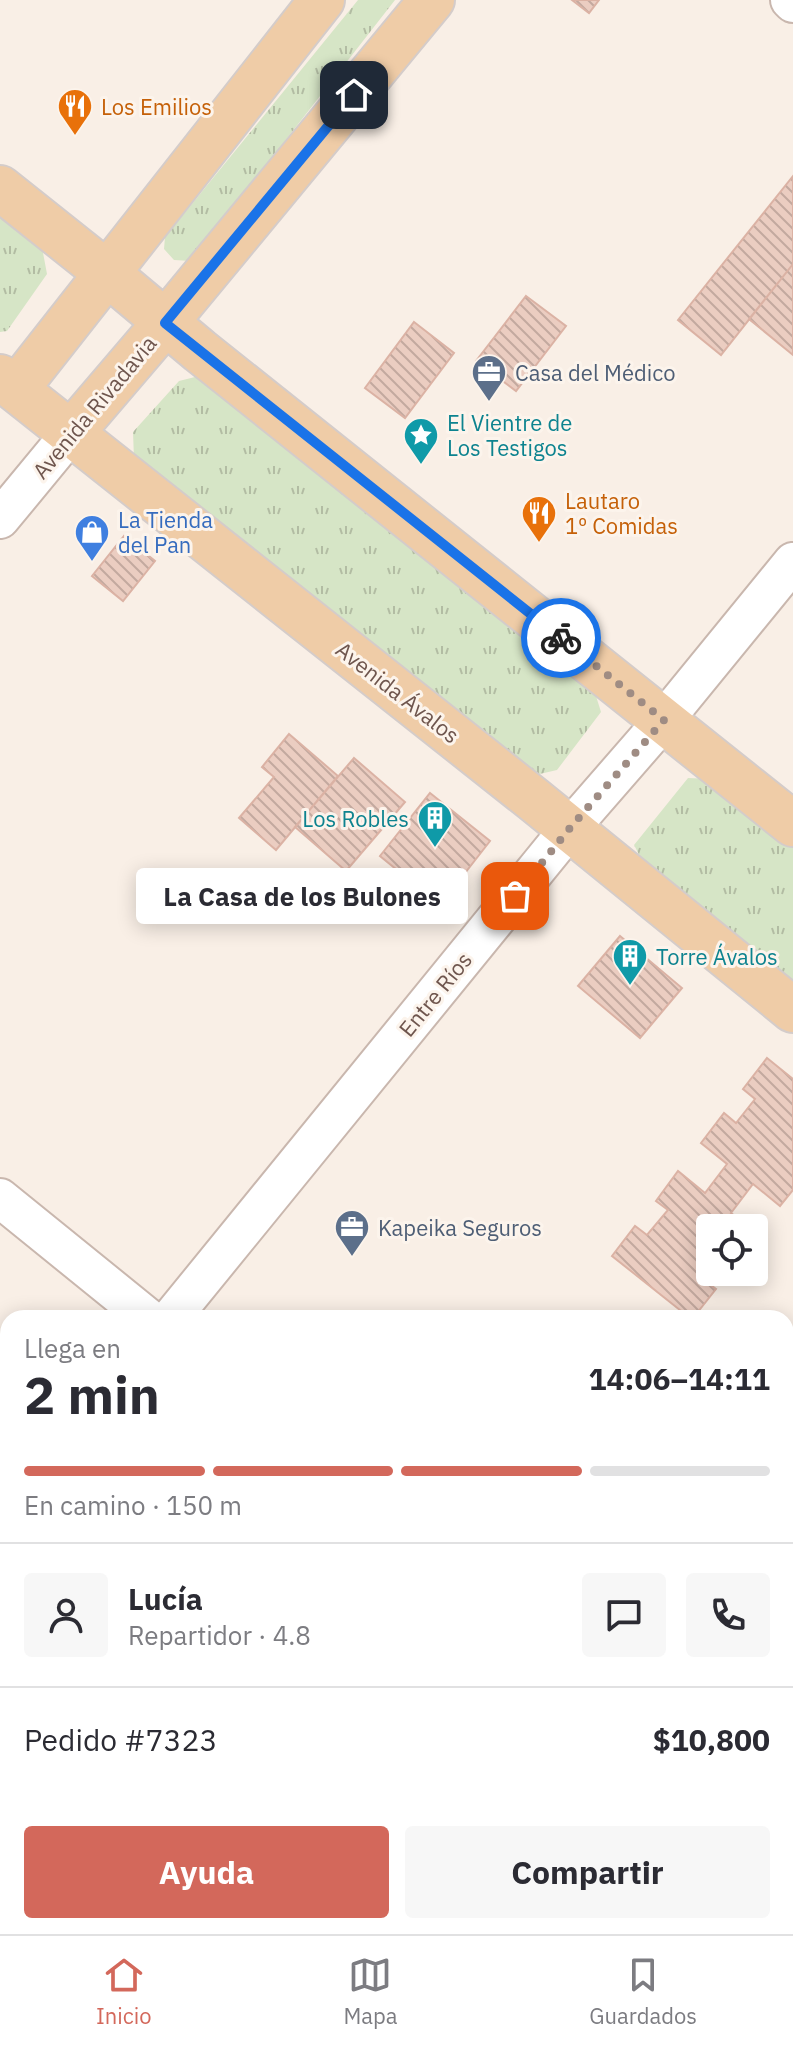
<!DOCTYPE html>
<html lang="es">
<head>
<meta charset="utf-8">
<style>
  body { margin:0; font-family:"IBM Plex Sans",sans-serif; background:#f7f7f7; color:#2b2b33; height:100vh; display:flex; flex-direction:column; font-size:30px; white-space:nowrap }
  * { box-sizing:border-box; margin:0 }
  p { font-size:26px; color:#7c7c81 }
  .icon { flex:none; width:44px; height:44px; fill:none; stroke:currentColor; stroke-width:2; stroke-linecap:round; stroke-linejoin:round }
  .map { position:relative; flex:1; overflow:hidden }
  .panel { position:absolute; left:0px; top:1310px; width:794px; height:624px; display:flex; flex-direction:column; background:#fff; border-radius:24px 24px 0 0; box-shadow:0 4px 20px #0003 }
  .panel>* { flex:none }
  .tools { position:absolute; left:696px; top:1214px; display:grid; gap:16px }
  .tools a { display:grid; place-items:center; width:72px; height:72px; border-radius:8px; background:#fff; box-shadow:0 4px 20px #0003; font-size:40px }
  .pin { position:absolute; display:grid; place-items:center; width:68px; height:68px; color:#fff; margin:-34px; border-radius:16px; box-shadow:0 4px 12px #0006 }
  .courier { position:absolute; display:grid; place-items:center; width:80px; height:80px; margin:-40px; border:6px solid #1a73e8; border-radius:50%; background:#fff; color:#222; box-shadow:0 2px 10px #0007 }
  .bubble { position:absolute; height:56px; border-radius:8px; background:#fff; box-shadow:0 4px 20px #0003; font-size:26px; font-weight:800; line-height:56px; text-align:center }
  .overview em { font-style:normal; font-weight:800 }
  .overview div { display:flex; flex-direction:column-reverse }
  .overview { display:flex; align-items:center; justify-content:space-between; height:136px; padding:0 24px }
  h1 { font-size:52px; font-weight:800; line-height:60px }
  .bar { display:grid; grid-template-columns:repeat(4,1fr); gap:12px 8px; align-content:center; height:96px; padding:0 24px }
  .bar i { height:10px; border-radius:6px; background:#e1e1e2 }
  .bar .active { background:#d3685b }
  .bar p { grid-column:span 4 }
  .line { display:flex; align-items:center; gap:20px; padding:0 24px; border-top:2px solid #e1e1e2 }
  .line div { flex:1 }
  .round { display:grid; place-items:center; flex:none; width:84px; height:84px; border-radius:8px; background:#f7f7f7 }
  .cta { display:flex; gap:16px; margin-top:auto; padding:16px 24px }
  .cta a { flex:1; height:92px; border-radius:8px; background:#d3685b; color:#fff; font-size:32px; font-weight:800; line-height:92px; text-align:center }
  .cta a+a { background:#f7f7f7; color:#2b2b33 }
  .dock { display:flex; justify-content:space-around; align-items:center; height:112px; border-top:2px solid #e1e1e2; background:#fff; font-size:22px; color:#7c7c81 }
  .dock a { display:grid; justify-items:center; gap:4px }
  .dock .active { color:#d3685b }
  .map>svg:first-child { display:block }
</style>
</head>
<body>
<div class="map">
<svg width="793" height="1934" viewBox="0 0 793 1934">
  <defs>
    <pattern id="grass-tufts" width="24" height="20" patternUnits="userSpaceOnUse" patternTransform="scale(2)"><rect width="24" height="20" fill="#d6e5c6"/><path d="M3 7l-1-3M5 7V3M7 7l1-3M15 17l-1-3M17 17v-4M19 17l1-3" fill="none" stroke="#b2bca3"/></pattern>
    <pattern id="building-back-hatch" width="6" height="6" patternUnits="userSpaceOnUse" patternTransform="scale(2)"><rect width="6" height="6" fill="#ebcdc1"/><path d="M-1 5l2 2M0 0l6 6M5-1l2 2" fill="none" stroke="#c3a99f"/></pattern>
  </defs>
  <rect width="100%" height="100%" fill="#f9efe6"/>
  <path fill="url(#grass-tufts)" d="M358,0h37l-204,261 -17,-1 -10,-11 1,-12z
    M0,209l41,33 6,32 -40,57 -7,1z
    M203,375l388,305 10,32 -44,58 -26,6 -397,-317 -1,-27 46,-51z
    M688,778l25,1 80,67v141l-148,-121 -11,-21z"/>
  <path fill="url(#building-back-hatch)" stroke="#dbb2a4" stroke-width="2" d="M572,0h27l-10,13z
    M793,176v88l-72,91 -43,-35z
    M793,264v91l-44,-36z
    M526,296l40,30 -50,65 -40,-30z
    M414,322l40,31 -49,65 -40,-30z
    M124,536l31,25 -32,40 -31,-25z
    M289,734l49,42 -62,74 -37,-32 35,-41 -12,-10z
    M354,758l51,44 -59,69 -51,-44z
    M430,793l60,48 -50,64 -60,-49z
    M620,936l62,52 -42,50 -62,-52z
    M767,1058l26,21v111l-13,16 -27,-22 -22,29 19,15h-40v44l-6,8 12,9 -23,29h-3l-78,-62 23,-30 12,9 21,-25 -12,-9 22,-30 27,22 22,-29 -26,-21 23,-30 12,10 19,-24 -12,-10z"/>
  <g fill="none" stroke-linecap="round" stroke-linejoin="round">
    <g stroke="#c9b7ae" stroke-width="42">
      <path id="minor" d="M790,0l3,3
        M0,519l71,-86
        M0,1198l148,120
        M171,1318l399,-490 94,-108 129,-158
        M0,1535l8,-10
        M786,1609l7,-9
        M786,1831l7,6
        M524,1934l6,-8"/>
    </g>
    <g stroke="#d4ccca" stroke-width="48">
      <path id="major" d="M0,188l108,86 92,77 593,473
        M0,377l533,422 260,211
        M17,388l305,-388
        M71,433l94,-110 267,-323"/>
    </g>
    <use href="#minor" stroke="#fff" stroke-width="38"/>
    <use href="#major" stroke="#efcca7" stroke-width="44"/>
  </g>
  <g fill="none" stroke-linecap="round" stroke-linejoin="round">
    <path stroke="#9f8c83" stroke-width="8" stroke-dasharray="0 14.4" d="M515,896l55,-68 94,-108 -103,-82"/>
    <path stroke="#1a73e8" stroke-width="10" d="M354,95l-189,228 396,315"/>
  </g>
  <defs>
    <g id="restaurant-pin" transform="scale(1.8)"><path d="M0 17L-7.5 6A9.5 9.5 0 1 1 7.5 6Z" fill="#e8710a" stroke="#fcf4ec"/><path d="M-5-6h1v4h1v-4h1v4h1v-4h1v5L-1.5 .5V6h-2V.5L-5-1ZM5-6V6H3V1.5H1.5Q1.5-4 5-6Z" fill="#fff"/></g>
    <g id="office-pin" transform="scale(1.8)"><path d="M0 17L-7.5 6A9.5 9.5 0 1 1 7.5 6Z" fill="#5c6f8a" stroke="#fcf4ec"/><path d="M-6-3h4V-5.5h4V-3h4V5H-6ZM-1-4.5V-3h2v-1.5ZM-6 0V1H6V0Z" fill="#fff"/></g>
    <g id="sight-pin" transform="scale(1.8)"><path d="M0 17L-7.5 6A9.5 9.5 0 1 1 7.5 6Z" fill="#0f9aa8" stroke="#fcf4ec"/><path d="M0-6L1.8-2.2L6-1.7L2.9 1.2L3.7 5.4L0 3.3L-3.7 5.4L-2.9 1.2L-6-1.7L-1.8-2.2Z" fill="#fff"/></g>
    <g id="shop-pin" transform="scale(1.8)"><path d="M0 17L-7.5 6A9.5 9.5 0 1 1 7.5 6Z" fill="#3f7fe0" stroke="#fcf4ec"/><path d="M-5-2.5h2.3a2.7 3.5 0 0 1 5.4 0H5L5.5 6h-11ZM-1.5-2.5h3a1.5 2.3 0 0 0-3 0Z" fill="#fff"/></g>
    <g id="building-pin" transform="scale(1.8)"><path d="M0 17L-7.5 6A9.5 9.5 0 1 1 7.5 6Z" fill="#0f9aa8" stroke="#fcf4ec"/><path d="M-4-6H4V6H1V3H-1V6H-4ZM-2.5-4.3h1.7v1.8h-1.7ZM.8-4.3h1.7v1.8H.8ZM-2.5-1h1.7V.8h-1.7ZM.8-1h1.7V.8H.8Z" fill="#fff"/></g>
  </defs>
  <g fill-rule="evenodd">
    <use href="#restaurant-pin" x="75" y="106"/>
    <use href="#office-pin" x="489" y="372"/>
    <use href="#sight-pin" x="421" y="435"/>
    <use href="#restaurant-pin" x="539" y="513"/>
    <use href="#shop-pin" x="92" y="532"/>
    <use href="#building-pin" x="435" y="818"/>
    <use href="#building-pin" x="630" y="956"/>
    <use href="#office-pin" x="352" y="1227"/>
  </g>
  <g text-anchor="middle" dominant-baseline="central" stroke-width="6" stroke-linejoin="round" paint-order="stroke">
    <g font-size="22" fill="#c56008" stroke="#fcf4ec" text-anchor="start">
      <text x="101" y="106">Los Emilios</text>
      <text x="565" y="500">Lautaro<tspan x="565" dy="25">1º Comidas</tspan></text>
    </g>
    <g font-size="22" fill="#4e5e75" stroke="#fcf4ec" text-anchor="start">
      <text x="515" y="372">Casa del Médico</text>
      <text x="378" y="1227">Kapeika Seguros</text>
    </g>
    <g font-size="22" fill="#6f564e" stroke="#fcf4ec">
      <text transform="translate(94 407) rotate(-50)">Avenida Rivadavia</text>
      <text transform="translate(398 692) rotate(38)">Avenida Ávalos</text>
      <text transform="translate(435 994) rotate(-51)">Entre Ríos</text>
    </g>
    <g font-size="22" fill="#0d838f" stroke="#fcf4ec" text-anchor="start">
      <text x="447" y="422">El Vientre de<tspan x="447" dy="25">Los Testigos</tspan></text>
      <text x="409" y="818" text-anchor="end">Los Robles</text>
      <text x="656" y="956">Torre Ávalos</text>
    </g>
    <g font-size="22" fill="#366cbe" stroke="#fcf4ec" text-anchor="start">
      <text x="118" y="519">La Tienda<tspan x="118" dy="25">del Pan</tspan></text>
    </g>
  </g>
</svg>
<div class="tools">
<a><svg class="icon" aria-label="locate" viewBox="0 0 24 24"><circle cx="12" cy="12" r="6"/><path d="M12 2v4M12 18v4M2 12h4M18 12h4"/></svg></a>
</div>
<div class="pin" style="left:515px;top:896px;background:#ea580c"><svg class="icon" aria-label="bag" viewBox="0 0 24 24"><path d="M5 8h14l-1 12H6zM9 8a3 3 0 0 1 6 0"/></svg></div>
<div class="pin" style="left:354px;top:95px;background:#1f2937"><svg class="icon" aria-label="home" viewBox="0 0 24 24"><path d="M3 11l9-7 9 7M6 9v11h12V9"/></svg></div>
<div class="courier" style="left:561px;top:638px"><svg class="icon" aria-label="bike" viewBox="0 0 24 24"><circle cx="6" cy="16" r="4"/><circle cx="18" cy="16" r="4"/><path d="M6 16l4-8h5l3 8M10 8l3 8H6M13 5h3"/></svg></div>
<div class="bubble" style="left:136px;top:868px;width:332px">La Casa de los Bulones</div>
<section class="panel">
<div class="overview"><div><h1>2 min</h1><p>Llega en</p></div><em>14:06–14:11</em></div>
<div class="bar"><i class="active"></i><i class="active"></i><i class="active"></i><i></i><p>En camino · 150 m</p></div>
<div class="line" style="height:144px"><a class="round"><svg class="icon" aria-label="person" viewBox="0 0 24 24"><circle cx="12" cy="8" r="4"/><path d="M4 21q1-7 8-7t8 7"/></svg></a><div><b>Lucía</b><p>Repartidor · 4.8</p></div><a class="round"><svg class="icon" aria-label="chat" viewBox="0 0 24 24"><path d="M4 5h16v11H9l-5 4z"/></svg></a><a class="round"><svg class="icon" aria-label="phone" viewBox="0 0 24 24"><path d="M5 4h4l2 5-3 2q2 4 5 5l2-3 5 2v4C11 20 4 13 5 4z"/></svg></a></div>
<div class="line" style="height:104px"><div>Pedido #7323</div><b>$10,800</b></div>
<div class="cta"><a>Ayuda</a><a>Compartir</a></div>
</section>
</div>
<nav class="dock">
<a class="active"><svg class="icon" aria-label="home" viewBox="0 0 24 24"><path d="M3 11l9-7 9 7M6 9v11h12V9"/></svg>Inicio</a>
<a><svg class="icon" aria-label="map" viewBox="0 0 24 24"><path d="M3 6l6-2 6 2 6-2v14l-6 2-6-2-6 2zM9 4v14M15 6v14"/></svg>Mapa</a>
<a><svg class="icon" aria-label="saved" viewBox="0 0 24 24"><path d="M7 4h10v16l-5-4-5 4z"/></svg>Guardados</a>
</nav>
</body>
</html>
